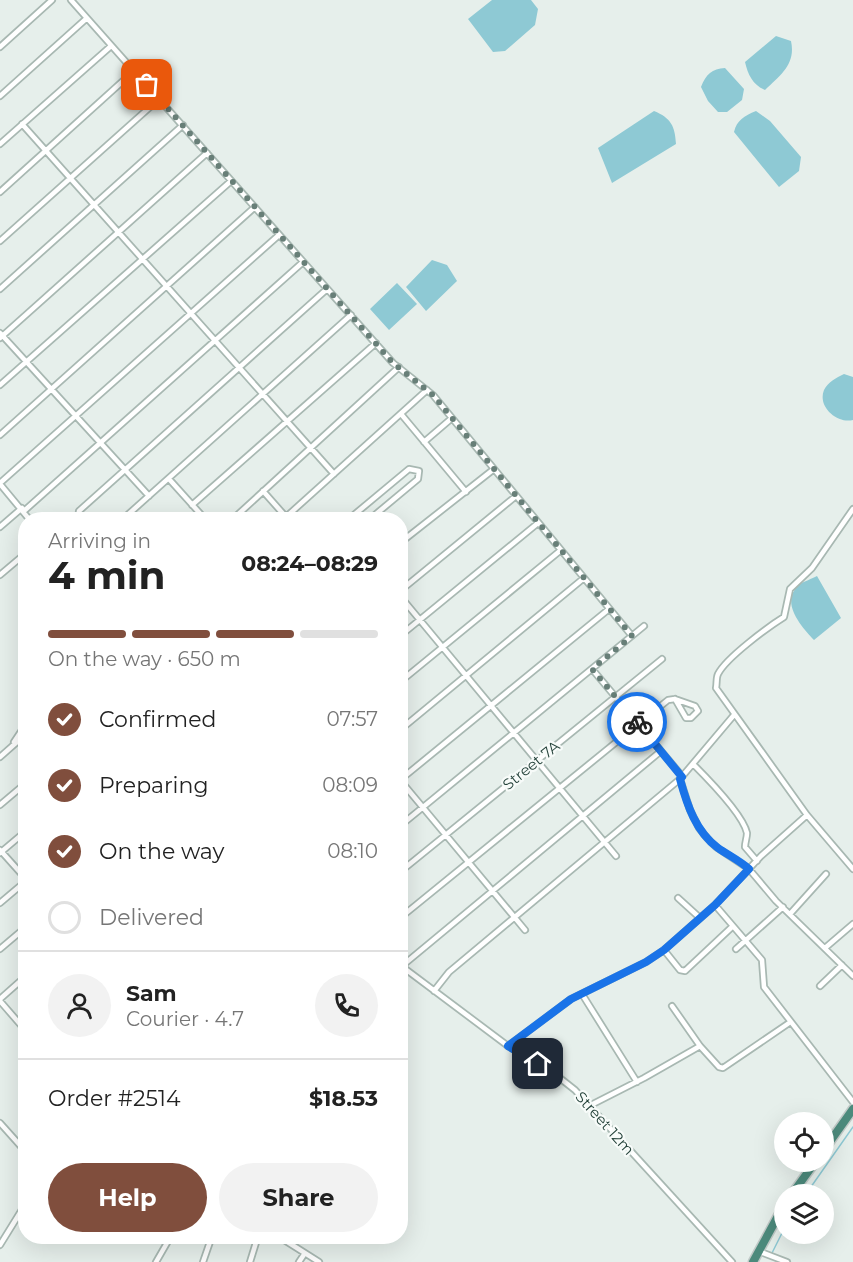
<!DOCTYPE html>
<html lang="en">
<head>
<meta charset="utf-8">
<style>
  body { margin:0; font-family:Montserrat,sans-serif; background:#f2f2f2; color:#222; height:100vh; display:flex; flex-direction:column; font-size:22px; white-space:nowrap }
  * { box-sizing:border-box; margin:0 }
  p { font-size:20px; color:#767676 }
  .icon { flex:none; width:33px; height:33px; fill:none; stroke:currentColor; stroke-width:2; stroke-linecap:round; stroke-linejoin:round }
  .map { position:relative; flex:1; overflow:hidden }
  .panel { position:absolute; left:18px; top:512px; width:390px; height:732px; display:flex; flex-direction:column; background:#fff; border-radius:24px; box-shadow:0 6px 24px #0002 }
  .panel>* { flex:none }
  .tools { position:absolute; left:774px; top:1112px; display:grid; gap:12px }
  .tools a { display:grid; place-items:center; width:60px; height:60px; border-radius:50%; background:#fff; box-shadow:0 6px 24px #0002; font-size:30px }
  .pin { position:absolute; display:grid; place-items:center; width:51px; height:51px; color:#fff; margin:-26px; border-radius:12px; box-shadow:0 3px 9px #0006 }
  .courier { position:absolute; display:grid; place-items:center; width:60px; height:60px; margin:-30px; border:4px solid #1a73e8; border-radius:50%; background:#fff; color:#222; box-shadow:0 2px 8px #0007 }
  .headline em { font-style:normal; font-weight:700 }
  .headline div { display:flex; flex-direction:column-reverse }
  .headline { display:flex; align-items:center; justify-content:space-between; height:102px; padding:0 30px }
  h1 { font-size:39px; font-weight:700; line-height:45px }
  .bar { display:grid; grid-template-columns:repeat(4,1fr); gap:9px 6px; align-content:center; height:72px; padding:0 30px }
  .bar i { height:8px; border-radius:4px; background:#e0e0e0 }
  .bar .current { background:#804e3d }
  .bar p { grid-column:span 4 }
  .line { display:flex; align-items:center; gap:15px; padding:0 30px; border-top:2px solid #e0e0e0 }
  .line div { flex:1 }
  .round { display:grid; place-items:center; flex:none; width:63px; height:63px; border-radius:32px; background:#f2f2f2 }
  ol { padding:0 30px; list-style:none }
  li { display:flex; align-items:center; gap:18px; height:66px }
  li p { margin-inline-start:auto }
  li .icon { padding:6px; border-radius:50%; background:#804e3d; color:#fff; stroke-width:4 }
  li:last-child { color:#767676 }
  li i { width:33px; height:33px; border:3px solid #e0e0e0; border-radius:50% }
  .button { display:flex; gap:12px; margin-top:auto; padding:12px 30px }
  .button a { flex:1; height:69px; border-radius:36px; background:#804e3d; color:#fff; font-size:24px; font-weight:700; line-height:69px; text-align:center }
  .button a+a { background:#f2f2f2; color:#222 }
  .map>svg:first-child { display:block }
</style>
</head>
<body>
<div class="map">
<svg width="853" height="1262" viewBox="0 0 853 1262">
  <rect width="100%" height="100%" fill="#e6efeb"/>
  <path fill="#8ec9d4" d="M492,0h39l7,9 -3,16 -30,26 -12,1 -25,-33z
    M776,36l15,5c5,23 -10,34 -26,49 -12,-5 -17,-15 -20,-28z
    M725,68l19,21 -2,11 -15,12h-9l-10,-11 -7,-14c5,-13 11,-18 24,-19z
    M654,111c17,7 21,15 22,33l-64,39 -14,-35z
    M756,111l14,10 31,36 -2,14 -20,16 -45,-55c3,-12 10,-16 22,-21z
    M432,260l15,5 10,16 -31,30 -20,-24z
    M397,283l20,21 -28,26 -19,-21z
    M844,374l9,3v43c-15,4 -36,-13 -29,-30 4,-8 12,-12 20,-16z
    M817,576l24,42 -27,22c-12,-13 -35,-38 -15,-55 5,-4 13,-6 18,-9z"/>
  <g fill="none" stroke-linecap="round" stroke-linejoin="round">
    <path stroke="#8ec9d4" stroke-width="1.5" d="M806,1194l47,-67
      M772,1253l12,-24"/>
    <g stroke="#a8b8b2" stroke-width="8">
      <path id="minor" d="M71,0l322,363 40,32 199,241
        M0,47l52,-47
        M0,96l87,-78
        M22,124l312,350
        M0,144l111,-98
        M0,192l134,-121
        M0,241l159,-142
        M0,289l183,-164
        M0,333l149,163
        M0,338l207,-185
        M0,385l231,-204
        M401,414l65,78
        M0,435l255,-228
        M424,442l28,-24
        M169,479l36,40
        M0,483l279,-248
        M0,484l29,35
        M263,491l23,26 141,-127
        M192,505l184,-162
        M853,509l-41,59 -22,21 -6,28c-16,10 -58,41 -66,57 -2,4 -1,10 -2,14l91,127 46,54
        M24,511l279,-249
        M78,519l1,-8 248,-222
        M123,519l228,-204
        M233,519l166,-152
        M349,519l60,-50 10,2 -1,8 -48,40
        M0,527l22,-19
        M400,543l94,-74
        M0,575l26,-22
        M400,591l116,-95
        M400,596l216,260
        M400,636l138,-113
        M592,669l90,107
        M400,682l161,-132
        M734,715l-54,64 10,31 9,18 8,10 9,9 33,22 27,32 77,75
        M400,730l184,-152
        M14,742l12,-18
        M0,757l26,-23
        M693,764c14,14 50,51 54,69 0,5 -2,9 -2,14l12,14
        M400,780l209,-171
        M400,780l125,150
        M0,805l26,-22
        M400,826l244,-200
        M0,850l26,29
        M0,853l26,-22
        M400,872l262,-213
        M678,898l22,20
        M0,903l26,-22
        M715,905l18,21
        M790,914l36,-40
        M400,918l268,-218 7,-1 20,7 3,5 -7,7h-5l-11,-19
        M825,948l28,-24
        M0,949l26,-22
        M736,949l47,-42
        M664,950l16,20 5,1 48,-45 29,34 2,27 89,115
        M400,965l108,81 48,29 19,15 157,172
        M402,966l259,-215
        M820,986l22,-21
        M434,991l15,-19 231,-193
        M582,994l55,88
        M0,999l26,-23
        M0,1001l26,30
        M672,1006l28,40 19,21 4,1 66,-45
        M508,1046l63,-47 75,-37 18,-12 51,-45 46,-49 46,-41
        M589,1106l55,-28 56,-32
        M0,1123l26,29
        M278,1236l41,26
        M0,1245l26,-42
        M758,1251l29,11
        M156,1262l15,-26
        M203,1262l9,-26
        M250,1262l8,-26
        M299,1262l6,-9"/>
    </g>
    <g stroke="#c2cac8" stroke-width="11">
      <path id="trunk" d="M824,1150l29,-41
        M792,1194l24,-33
        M753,1262l31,-57"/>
    </g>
    <use href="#minor" stroke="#fff" stroke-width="4.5"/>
    <use href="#trunk" stroke="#4c8a7c" stroke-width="8"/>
  </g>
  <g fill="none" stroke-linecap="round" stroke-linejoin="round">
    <path stroke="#687f78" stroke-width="6" stroke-dasharray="0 10.8" d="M147,85l246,278 40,32 199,241 -40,33 45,53"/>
    <path stroke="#1a73e8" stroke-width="8" d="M538,1064l-30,-18 63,-47 75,-37 18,-12 51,-45 34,-36c-9,-8 -21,-14 -31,-21 -22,-16 -31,-43 -38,-69l2,-2 -45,-55"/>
  </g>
  <g text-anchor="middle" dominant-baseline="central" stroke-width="4.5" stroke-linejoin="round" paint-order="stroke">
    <g font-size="15" fill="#24423a" stroke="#f7fbf9">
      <text transform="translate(531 765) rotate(-39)">Street 7A</text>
      <text transform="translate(605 1123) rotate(48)">Street 12m</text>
    </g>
  </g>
</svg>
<div class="tools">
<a><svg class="icon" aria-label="locate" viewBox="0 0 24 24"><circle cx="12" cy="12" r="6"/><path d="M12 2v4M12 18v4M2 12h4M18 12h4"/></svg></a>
<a><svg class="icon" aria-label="layers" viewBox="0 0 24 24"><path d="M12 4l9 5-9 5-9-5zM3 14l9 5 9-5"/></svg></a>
</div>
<div class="pin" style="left:147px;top:85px;background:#ea580c"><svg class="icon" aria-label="bag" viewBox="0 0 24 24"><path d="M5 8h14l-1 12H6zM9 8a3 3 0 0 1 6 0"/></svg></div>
<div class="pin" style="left:538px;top:1064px;background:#1f2937"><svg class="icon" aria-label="home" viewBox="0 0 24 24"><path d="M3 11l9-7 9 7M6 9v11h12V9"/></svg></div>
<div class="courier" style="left:637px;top:722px"><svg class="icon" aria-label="bike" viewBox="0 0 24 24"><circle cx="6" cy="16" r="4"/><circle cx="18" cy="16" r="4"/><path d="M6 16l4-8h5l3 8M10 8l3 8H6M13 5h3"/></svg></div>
<section class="panel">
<div class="headline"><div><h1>4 min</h1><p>Arriving in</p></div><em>08:24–08:29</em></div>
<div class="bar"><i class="current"></i><i class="current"></i><i class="current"></i><i></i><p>On the way · 650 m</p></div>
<ol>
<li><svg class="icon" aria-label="check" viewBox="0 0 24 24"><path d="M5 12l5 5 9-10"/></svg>Confirmed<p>07:57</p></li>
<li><svg class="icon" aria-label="check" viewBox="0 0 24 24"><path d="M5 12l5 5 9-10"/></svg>Preparing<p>08:09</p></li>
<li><svg class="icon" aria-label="check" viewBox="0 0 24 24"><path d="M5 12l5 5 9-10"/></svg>On the way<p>08:10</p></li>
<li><i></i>Delivered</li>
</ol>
<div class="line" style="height:108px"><a class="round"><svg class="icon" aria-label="person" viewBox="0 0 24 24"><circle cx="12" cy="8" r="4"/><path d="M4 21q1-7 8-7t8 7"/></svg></a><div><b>Sam</b><p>Courier · 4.7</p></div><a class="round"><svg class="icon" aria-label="phone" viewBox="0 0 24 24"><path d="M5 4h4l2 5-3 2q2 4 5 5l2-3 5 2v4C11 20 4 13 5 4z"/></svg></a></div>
<div class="line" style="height:78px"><div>Order #2514</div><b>$18.53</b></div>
<div class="button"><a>Help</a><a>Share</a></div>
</section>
</div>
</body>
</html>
